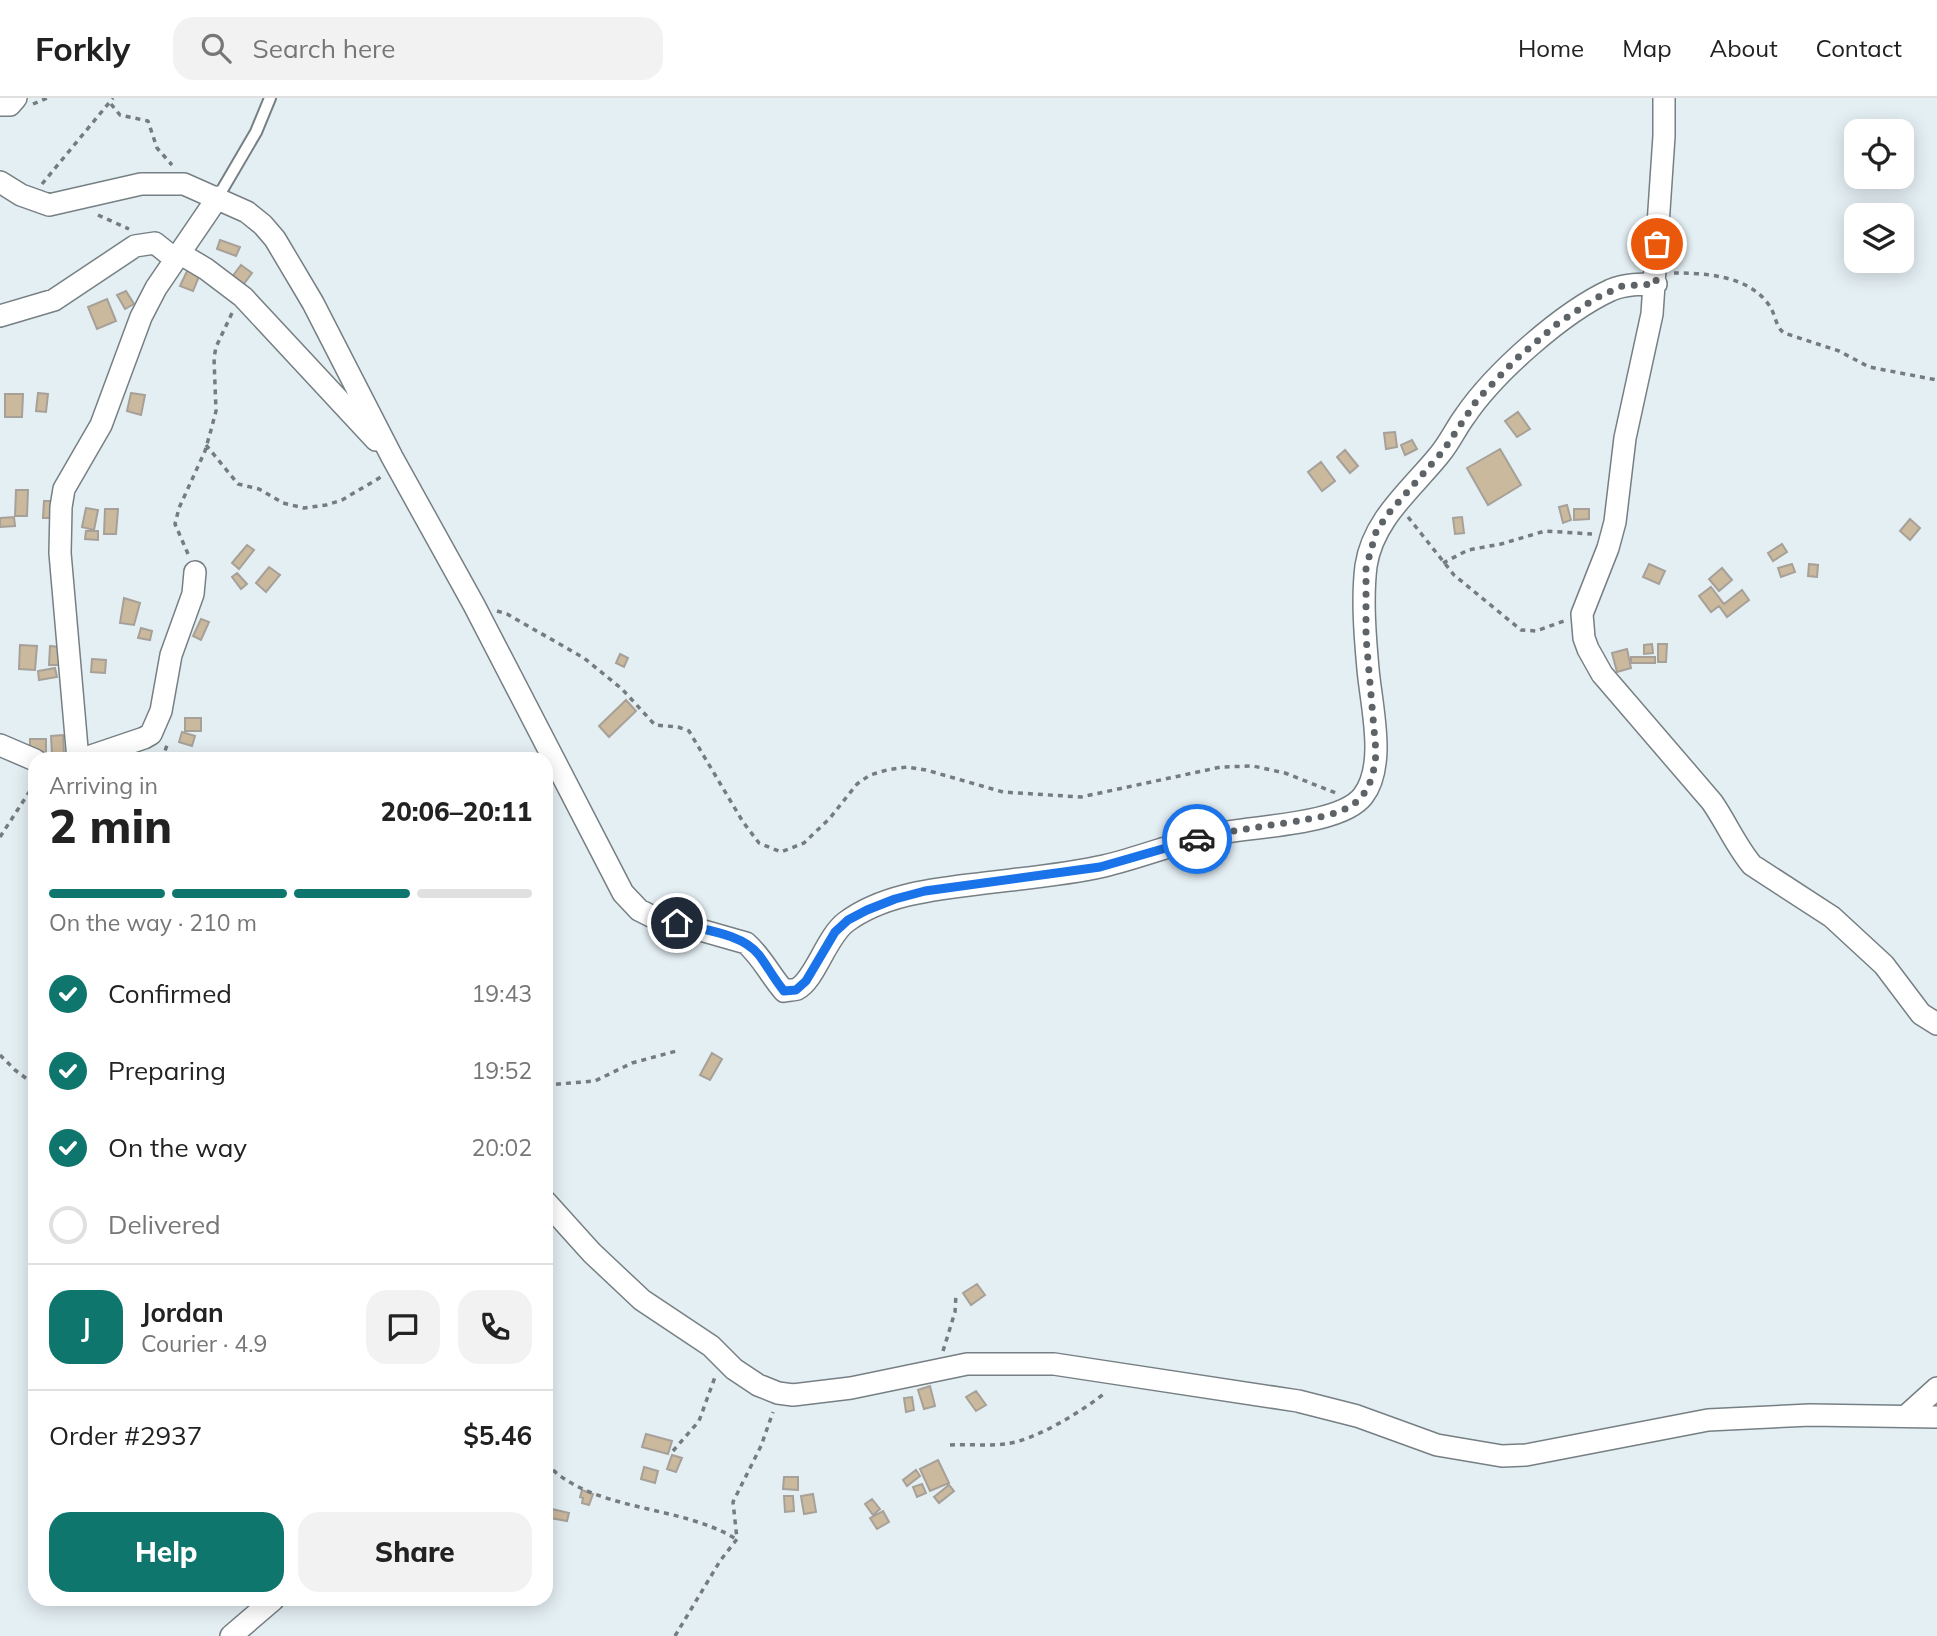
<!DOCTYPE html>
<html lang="en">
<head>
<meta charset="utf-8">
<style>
  body { margin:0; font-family:Mulish,sans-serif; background:#f2f2f2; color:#222; height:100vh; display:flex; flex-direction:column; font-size:26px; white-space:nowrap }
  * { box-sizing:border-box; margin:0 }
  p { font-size:23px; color:#767676 }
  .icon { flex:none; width:38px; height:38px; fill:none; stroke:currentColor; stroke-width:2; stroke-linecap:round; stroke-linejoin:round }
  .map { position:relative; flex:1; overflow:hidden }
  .drawer { position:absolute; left:28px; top:654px; width:525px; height:854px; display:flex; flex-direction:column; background:#fff; border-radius:21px; box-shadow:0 4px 18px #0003 }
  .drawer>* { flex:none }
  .controls { position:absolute; left:1844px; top:21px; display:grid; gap:14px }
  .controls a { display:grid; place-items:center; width:70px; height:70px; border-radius:14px; background:#fff; box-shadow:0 4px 18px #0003; font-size:35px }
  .pin { position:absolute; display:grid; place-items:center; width:60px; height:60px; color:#fff; margin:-30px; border:4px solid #fff; border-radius:50%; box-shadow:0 2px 7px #0007 }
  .courier { position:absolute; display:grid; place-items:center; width:70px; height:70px; margin:-35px; border:5px solid #1a73e8; border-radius:50%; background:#fff; color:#222; box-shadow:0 2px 9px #0007 }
  .overview em { font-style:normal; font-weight:800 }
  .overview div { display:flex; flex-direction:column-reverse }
  .overview { display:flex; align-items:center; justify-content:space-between; height:119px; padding:0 21px }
  h1 { font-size:46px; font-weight:800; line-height:52px }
  .bar { display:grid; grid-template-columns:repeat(4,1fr); gap:10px 7px; align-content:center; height:84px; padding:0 21px }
  .bar i { height:9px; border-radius:5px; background:#e0e0e0 }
  .bar .active { background:#0f766e }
  .bar p { grid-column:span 4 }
  .line { display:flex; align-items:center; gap:18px; padding:0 21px; border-top:2px solid #e0e0e0 }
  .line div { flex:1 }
  .round { display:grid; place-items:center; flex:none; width:74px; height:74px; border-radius:21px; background:#f2f2f2 }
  ol { padding:0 21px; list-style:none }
  li { display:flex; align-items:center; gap:21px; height:77px }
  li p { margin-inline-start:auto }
  li .icon { padding:7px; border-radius:50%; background:#0f766e; color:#fff; stroke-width:4 }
  li:last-child { color:#767676 }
  li i { width:38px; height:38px; border:4px solid #e0e0e0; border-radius:50% }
  .cta { display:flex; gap:14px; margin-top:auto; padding:14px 21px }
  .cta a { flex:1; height:80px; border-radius:21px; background:#0f766e; color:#fff; font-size:28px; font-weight:800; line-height:80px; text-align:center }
  .cta a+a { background:#f2f2f2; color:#222 }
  header { display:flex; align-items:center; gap:42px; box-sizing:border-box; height:98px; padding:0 35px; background:#fff; border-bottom:2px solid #e0e0e0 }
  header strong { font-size:33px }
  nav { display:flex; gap:38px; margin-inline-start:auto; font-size:24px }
  .search { width:490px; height:63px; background:#f2f2f2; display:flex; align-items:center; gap:18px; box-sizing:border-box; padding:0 24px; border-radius:21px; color:#767676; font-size:26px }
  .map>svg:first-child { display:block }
</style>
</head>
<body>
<header>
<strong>Forkly</strong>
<div class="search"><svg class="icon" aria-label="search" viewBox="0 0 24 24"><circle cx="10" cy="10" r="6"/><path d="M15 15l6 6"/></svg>Search here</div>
<nav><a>Home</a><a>Map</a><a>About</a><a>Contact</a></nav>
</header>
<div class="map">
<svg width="1937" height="1538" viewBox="0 0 1937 1538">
  <rect width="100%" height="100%" fill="#e4eff4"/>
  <path fill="#cbb99d" stroke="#a6a098" stroke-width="2" d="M220,142l20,7 -4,9 -19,-7z
    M241,167l11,8 -12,16 -11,-8z
    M188,171l12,5 -7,17 -13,-5z
    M126,193l8,13 -9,5 -8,-14z
    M107,201l9,22 -19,8 -9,-22z
    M38,295l10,1 -2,18 -10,-1z
    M131,295l14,2 -4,20 -14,-4z
    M5,296h18l-1,23h-17z
    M1518,314l12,17 -13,8 -12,-16z
    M1395,334l2,15 -11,2 -2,-16z
    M1412,342l5,9 -12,6 -4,-10z
    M1500,351l21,36 -33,20 -21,-37z
    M1345,352l13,16 -8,7 -13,-16z
    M1321,364l14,19 -13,10 -14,-19z
    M16,392h12l-1,26h-12z
    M44,403h8v17h-9z
    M1567,407l4,15 -8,3 -4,-16z
    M86,410l12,2 -4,20 -12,-3z
    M105,411h13l-2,25h-12z
    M1574,411h15v10l-15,1z
    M14,419l1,9 -15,1v-9z
    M1462,419l2,16 -9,1 -2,-16z
    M1910,421l10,9 -10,12 -10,-9z
    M86,433h12v9l-13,-1z
    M1782,446l5,8 -14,9 -5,-8z
    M247,447l7,5 -15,19 -7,-6z
    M1649,466l16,7 -6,13 -16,-7z
    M1792,466l3,8 -14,5 -3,-9z
    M1809,466l9,1 -1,12 -9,-1z
    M269,469l11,8 -14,17 -10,-9z
    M1722,470l10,12 -13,11 -10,-12z
    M237,475l10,11 -6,5 -9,-12z
    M1711,489l13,17 18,-14 7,10 -22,17 -8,-11 -8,6 -12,-16z
    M124,500l16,5 -6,22 -14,-2z
    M201,521l8,3 -8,18 -8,-4z
    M141,530l11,3 -2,9 -12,-2z
    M1652,546l1,9 -9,1v-9z
    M1658,546h9l-1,18h-8z
    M20,547l17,1 -2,24 -16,-1z
    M50,548l10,1 -1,18h-10z
    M1627,551l4,19 -14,4 -5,-19z
    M620,556l8,4 -4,9 -8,-4z
    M1631,559h24v6h-24z
    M92,561l14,1 -1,13 -14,-1z
    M55,570l2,9 -18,3 -1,-9z
    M626,602l10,11 -27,26 -10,-11z
    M185,620h16v13h-16z
    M182,634l13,4 -3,10 -13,-4z
    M63,637l1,19 -12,1 -1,-19z
    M30,641h16v13h-16z
    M712,955l10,6 -12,21 -10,-5z
    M977,1186l8,11 -14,10 -8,-12z
    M930,1288l5,20 -11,3 -6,-19z
    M976,1293l10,14 -10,6 -10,-14z
    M912,1299l2,13 -8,2 -2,-14z
    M646,1336l26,7 -4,13 -26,-7z
    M672,1357l10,3 -6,14 -9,-3z
    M938,1362l11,23 -19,8 -10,-22z
    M644,1369l14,4 -3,12 -14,-4z
    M916,1372l4,6 -13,10 -4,-6z
    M784,1379h14v13l-15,-1z
    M922,1386l4,9 -9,4 -4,-10z
    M949,1387l5,6 -15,12 -5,-6z
    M582,1392l11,4 -4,11 -7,-2 1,-5 -3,-1z
    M813,1396l3,18 -12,2 -3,-18z
    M784,1398h9l1,15 -9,1z
    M872,1401l8,10 -7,6 -8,-11z
    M552,1411l17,4 -2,8 -17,-3z
    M883,1413l6,11 -12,7 -7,-11z"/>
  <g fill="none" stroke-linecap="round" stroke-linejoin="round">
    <g stroke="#767f83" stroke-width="14">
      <path id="service" d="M218,99l38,-65 14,-34"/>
    </g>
    <g stroke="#767f83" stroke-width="24">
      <path id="minor" d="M1664,0v38l-12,178 -27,124 -10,84 -7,26 -26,66 2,24 4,11 14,25 110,128c14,20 24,44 40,63l80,52 52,48 37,49 16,10
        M0,7h10l6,-7
        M0,84l21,13 28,10 92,-21h43l63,28 16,13 12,14 38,64 79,154 82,148 149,288 16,17 12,6 95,27c16,14 24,32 38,48 3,-1 11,-1 13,-2 18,-9 29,-52 49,-67 35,-26 82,-32 123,-37 45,-6 91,-9 135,-19 38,-9 74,-24 112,-32 37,-8 125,-9 147,-38 24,-31 8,-91 5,-127 -3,-33 -6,-70 -2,-103 7,-47 46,-77 74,-112 10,-12 16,-26 25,-38 30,-44 98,-104 146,-126 14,-6 30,-6 45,-6
        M179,155l27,16 37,28 133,143
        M0,218l54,-16 81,-54 20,-3 20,16
        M0,647l35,15
        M78,662l-18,-207 1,-46 3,-18 37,-64 40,-108 15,-29 62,-91
        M79,662l65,-22 7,-4 10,-23 10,-56 22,-61 2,-22
        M546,1104l46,51 50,47 69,46 23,23 24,16 20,8 15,2 58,-7 116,-24h87l244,37 59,15 80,29 65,11 24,-1 182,-35 102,-5 127,2
        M1906,1318l31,-28
        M231,1538l42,-36"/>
    </g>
    <path stroke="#757c7f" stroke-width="3.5" stroke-dasharray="5 5" stroke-linecap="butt" d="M33,6l14,-6
      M111,6l9,11 28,6 9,27 15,17
      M42,86l71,-86
      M98,117l31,14
      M1674,175c33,0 75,3 95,32 7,10 6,21 15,28l55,18 30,16 68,13
      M206,347l32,39 21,5 24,14 21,5 22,-3 16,-5 39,-23
      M1408,419l46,58 67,55 15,1 28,-10
      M188,456l-13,-30 4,-16 26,-57 6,-21 5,-19 -2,-53 2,-11 16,-34
      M1443,465l25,-13 33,-6 44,-13 47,3
      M497,513l10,3 77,44 38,31 33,36 23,2 11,4 54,91 16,21 22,9 23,-9 26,-25 27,-34 13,-9 17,-5 20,-3 19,3 77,22 78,5 140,-30 32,-1 32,7 51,20
      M162,662l5,-15
      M0,739l35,-54
      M0,957l15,15 20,15
      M546,987l49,-4 37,-18 48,-13
      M943,1253l12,-39 1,-18
      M950,1347c18,-1 37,1 55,-1 29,-3 78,-33 101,-52
      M673,1353l26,-30 16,-44
      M546,1365c44,49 134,41 190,76
      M675,1538l45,-75 17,-22 -4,-37 28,-56 12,-34"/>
    <use href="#service" stroke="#fff" stroke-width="10"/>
    <use href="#minor" stroke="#fff" stroke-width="21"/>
  </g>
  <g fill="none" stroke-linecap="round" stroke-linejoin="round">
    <path stroke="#5d6366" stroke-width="7" stroke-dasharray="0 12.6" d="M1197,741l18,-5c25,-4 50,-8 76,-12 49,-8 81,-11 85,-70l-10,-115v-69l10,-36 11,-17 56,-64 34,-51 38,-40 42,-36 39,-26 26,-12 34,-2 1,-40"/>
    <path stroke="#1a73e8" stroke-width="9" d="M677,825c25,7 65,10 82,32 9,12 15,24 25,36l12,-1 10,-9 29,-49 13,-12 19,-10 28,-11 30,-8 175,-24 97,-28"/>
  </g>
</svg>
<div class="controls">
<a><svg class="icon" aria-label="locate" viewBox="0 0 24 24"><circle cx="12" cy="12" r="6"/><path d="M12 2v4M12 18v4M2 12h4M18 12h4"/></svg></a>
<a><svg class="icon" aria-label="layers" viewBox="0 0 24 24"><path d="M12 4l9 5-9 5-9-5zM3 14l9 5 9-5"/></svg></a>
</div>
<div class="pin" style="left:1657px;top:146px;background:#ea580c"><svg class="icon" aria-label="bag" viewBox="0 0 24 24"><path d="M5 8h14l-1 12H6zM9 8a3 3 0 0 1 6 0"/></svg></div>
<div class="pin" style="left:677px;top:825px;background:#1f2937"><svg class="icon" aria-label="home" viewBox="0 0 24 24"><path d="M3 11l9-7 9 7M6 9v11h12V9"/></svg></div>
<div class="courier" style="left:1197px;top:741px"><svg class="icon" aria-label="car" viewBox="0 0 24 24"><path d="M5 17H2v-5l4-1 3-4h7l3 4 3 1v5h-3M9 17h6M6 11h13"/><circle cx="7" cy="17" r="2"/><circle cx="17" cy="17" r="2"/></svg></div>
<section class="drawer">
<div class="overview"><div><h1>2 min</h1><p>Arriving in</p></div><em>20:06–20:11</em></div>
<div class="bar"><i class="active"></i><i class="active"></i><i class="active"></i><i></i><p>On the way · 210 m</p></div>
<ol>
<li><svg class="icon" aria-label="check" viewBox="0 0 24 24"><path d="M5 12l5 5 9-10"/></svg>Confirmed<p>19:43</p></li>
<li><svg class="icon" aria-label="check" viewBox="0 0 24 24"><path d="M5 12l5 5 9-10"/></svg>Preparing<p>19:52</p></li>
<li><svg class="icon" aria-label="check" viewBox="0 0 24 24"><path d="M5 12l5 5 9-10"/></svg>On the way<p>20:02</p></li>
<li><i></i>Delivered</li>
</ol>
<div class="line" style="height:126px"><b class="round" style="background:#0f766e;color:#fff">J</b><div><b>Jordan</b><p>Courier · 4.9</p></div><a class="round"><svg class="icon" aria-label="chat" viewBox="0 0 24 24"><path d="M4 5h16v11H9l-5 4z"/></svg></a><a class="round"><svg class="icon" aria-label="phone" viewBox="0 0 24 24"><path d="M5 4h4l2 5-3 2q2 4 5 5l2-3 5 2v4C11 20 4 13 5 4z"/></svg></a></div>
<div class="line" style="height:91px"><div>Order #2937</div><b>$5.46</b></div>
<div class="cta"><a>Help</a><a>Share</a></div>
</section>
</div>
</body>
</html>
